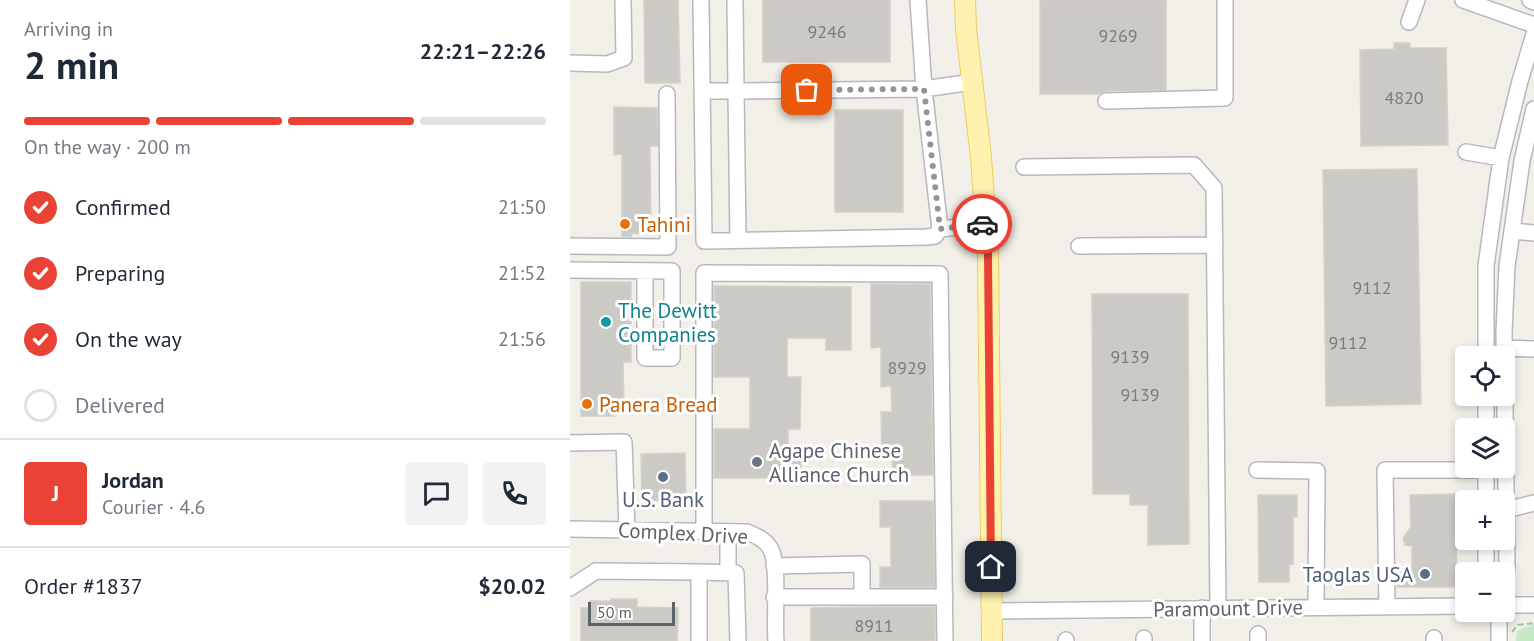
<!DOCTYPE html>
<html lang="en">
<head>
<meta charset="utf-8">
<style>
  body { margin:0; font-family:"PT Sans",sans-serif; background:#f2f2f3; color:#1f2937; height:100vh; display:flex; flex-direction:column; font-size:22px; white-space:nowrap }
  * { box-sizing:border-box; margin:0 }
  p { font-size:20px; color:#747a83 }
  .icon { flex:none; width:33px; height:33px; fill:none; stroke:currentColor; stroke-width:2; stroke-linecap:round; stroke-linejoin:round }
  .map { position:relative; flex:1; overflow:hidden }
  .panel { display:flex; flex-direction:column; background:#fff; width:570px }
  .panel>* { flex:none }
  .buttons { position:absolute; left:885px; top:346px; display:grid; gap:12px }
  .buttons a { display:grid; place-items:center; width:60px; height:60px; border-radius:6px; background:#fff; box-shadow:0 3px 9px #0003; font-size:30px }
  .scale { position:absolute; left:18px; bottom:15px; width:87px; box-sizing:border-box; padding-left:6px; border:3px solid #5f6368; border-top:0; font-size:16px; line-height:21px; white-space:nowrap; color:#5f6368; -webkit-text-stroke:4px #fff; paint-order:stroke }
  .pin { position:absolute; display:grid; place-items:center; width:51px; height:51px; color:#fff; margin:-26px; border-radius:12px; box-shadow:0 3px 9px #0006 }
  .courier { position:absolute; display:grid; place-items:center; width:60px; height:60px; margin:-30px; border:4px solid #ea4335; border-radius:50%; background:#fff; color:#222; box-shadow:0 2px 8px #0007 }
  .head em { font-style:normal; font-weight:600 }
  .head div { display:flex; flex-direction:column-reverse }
  .head { display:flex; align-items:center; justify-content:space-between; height:102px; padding:0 24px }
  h1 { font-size:39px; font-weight:600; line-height:45px }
  .bar { display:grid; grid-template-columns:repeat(4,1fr); gap:9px 6px; align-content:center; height:72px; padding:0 24px }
  .bar i { height:8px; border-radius:4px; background:#e0e1e3 }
  .bar .selected { background:#ea4335 }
  .bar p { grid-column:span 4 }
  .line { display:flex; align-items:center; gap:15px; padding:0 24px; border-top:2px solid #e0e1e3 }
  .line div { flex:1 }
  .round { display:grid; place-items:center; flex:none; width:63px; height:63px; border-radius:6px; background:#f2f2f3 }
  ol { padding:0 24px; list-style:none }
  li { display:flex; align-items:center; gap:18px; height:66px }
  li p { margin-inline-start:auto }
  li .icon { padding:6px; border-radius:50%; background:#ea4335; color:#fff; stroke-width:4 }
  li:last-child { color:#747a83 }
  li i { width:33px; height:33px; border:3px solid #e0e1e3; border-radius:50% }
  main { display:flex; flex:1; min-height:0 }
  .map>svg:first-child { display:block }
</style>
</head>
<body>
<main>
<section class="panel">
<div class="head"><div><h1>2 min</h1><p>Arriving in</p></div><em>22:21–22:26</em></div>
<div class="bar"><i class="selected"></i><i class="selected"></i><i class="selected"></i><i></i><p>On the way · 200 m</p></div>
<ol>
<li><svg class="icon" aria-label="check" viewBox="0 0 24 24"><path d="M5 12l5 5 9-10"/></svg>Confirmed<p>21:50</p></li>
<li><svg class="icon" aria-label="check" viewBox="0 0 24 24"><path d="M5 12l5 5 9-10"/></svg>Preparing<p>21:52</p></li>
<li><svg class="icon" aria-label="check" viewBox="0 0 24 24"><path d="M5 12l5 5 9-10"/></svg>On the way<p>21:56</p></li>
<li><i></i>Delivered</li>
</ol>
<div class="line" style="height:108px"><b class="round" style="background:#ea4335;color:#fff">J</b><div><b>Jordan</b><p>Courier · 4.6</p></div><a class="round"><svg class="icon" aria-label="chat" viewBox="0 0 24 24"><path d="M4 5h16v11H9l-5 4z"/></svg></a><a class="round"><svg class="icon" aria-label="phone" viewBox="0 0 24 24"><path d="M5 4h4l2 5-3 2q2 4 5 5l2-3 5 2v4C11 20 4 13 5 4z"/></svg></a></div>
<div class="line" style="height:78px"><div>Order #1837</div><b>$20.02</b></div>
</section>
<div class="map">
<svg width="964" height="641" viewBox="0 0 964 641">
  <rect width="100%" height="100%" fill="#f1efe8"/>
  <path fill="#c5e8c5" d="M964,624v17h-18l1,-10z"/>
  <path fill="#cccac5" stroke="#d6d1c6" stroke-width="1.5" d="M74,0h34l2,83h-35z
    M193,0h127v62h-127z
    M470,0h126v90l-60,1 -7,3h-59z
    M824,43h16v5h36l2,97 -87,1 -1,-96 34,-1z
    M44,107l43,1 1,38h-8l1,88 -19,-1 -1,4 -9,-1v-82l-8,1z
    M265,110h68v102h-68z
    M847,169l4,235 -95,2 -3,-236z
    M11,282h50v80h-8l1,47 -10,-1v8h-33z
    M301,284h59l3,191h-40l-1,-24h-10l-1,-39h11l-1,-26 -10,1v-40l-10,1z
    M144,286l137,1v63h-25v-12h-39v39h14l-1,52h-12v24h13v25h-87v-49h36v-52h-36z
    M522,294h96l1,250 -41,1v-40h-18v-11h-37z
    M115,453l1,47 -44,1 -1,-47z
    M886,494l1,93h-60l1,-18 14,-1v-22l-7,-1 -2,-7 8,-11 -1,-32z
    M688,495h39v22h-4v47l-4,1v17h-30z
    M310,501h53l2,86h-55v-20h11v-40h-11z
    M41,599h26v8l41,1 -1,33h-96v-33h9v-7h21z
    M310,607h55v34h-124v-33z"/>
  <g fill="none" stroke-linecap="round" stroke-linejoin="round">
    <g stroke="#b5b8bc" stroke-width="18">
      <path id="minor" d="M131,0l3,241 223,-4 8,-1 5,-7
        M165,0l1,91 188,-2 -6,-89
        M893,0l71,25
        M960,0l4,2
        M839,22l8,-22
        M0,63l37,1 17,-6 -1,-58
        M402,82l-48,7 16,140 46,-5
        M132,91h34l2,149
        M536,101l119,-3v-98
        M896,152l35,6
        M454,167l170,-2 20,23 4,420
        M942,231l22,2
        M0,246l98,1 -1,-153
        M509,246l136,-1
        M0,270l102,1v87h-27v-87
        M934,348l30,1
        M916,357v-91l15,-108 19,-77 14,-47
        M916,396v33
        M0,443l54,-1 3,88
        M916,468v33
        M687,470l60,1 -1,136
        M936,510l28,-7
        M0,529l177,3c10,4 21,9 25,20 7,18 2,67 4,89
        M134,531v-258l236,1 5,367
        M158,532v41
        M916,540v26l2,7
        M204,566l88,-2v33
        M934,579l3,-12 -3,-235 3,-66 15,-105 12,-52
        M0,588l26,-17 103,1
        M204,597h171
        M934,605h30
        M817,607l-2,-137h101
        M632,608v33
        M421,611l475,-5
        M929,612v29
        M688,634v7
        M574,638v3
        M864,638v3
        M496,640v1
        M129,641v-69l37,1 2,68"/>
    </g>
    <g stroke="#f2c960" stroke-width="22">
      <path id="major" d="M395,0l1,29 15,128 7,98 4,386"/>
    </g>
    <path stroke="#9cc7a9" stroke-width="2" stroke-dasharray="6 3" stroke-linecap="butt" d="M942,632l6,-7 16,-2"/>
    <use href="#minor" stroke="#fff" stroke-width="15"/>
    <use href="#major" stroke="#fff2af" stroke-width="20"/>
  </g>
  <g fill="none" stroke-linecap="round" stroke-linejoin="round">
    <path stroke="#929495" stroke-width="6" stroke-dasharray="0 10.8" d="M237,90l117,-1 16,140 42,-5"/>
    <path stroke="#ea4335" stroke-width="8" d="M412,224h4l2,31 3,312"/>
  </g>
  <g fill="#e8710a" stroke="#fff" stroke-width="2">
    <circle cx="55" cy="224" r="6"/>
    <circle cx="17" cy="404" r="6"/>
  </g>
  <circle fill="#0f9aa8" stroke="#fff" stroke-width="2" cx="36" cy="322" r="6"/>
  <circle fill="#6b7280" stroke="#fff" stroke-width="2" cx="187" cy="462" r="6"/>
  <g fill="#5c6f8a" stroke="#fff" stroke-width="2">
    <circle cx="93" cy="477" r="6"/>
    <circle cx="855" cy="574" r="6"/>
  </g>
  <g text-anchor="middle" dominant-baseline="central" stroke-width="6" stroke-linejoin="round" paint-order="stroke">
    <g font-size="18" fill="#7a7d7f">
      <text x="257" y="31">9246</text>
      <text x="548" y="35">9269</text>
      <text x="834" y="97">4820</text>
      <text x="802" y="287">9112</text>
      <text x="778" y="342">9112</text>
      <text x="560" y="356">9139</text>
      <text x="337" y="367">8929</text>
      <text x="570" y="394">9139</text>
      <text x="304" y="625">8911</text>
    </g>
    <g font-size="21" fill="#c56008" stroke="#fff" text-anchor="start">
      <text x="67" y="224">Tahini</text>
      <text x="29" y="404">Panera Bread</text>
    </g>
    <g font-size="21" fill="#0d838f" stroke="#fff" text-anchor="start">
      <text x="48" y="310">The Dewitt<tspan x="48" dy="24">Companies</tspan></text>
    </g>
    <g font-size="21" fill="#5b616d" stroke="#fff" text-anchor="start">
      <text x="199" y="450">Agape Chinese<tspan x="199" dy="24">Alliance Church</tspan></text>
    </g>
    <g font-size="21" fill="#4e5e75" stroke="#fff">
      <text x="93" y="499">U.S. Bank</text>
      <text x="843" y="574" text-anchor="end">Taoglas USA</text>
    </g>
    <g font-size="21" fill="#5f6368" stroke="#fff">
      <text transform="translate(113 533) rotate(3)">Complex Drive</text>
      <text transform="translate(658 608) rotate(-1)">Paramount Drive</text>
    </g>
  </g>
</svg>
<div class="buttons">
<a><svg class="icon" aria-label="locate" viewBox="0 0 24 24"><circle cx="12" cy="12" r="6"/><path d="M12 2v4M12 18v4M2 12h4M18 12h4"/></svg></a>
<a><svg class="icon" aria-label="layers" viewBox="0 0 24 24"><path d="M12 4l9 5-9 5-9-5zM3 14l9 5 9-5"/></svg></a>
<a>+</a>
<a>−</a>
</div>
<div class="scale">50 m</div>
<div class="pin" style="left:237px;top:90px;background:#ea580c"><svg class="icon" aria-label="bag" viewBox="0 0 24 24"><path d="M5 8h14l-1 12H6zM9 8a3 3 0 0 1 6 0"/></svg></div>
<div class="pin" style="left:421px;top:567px;background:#1f2937"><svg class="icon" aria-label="home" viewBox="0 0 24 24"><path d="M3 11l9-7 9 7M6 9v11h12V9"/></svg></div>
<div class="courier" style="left:412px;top:224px"><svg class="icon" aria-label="car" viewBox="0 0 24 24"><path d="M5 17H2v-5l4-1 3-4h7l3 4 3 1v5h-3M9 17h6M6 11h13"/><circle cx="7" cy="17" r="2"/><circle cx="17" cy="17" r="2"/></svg></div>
</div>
</main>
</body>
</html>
